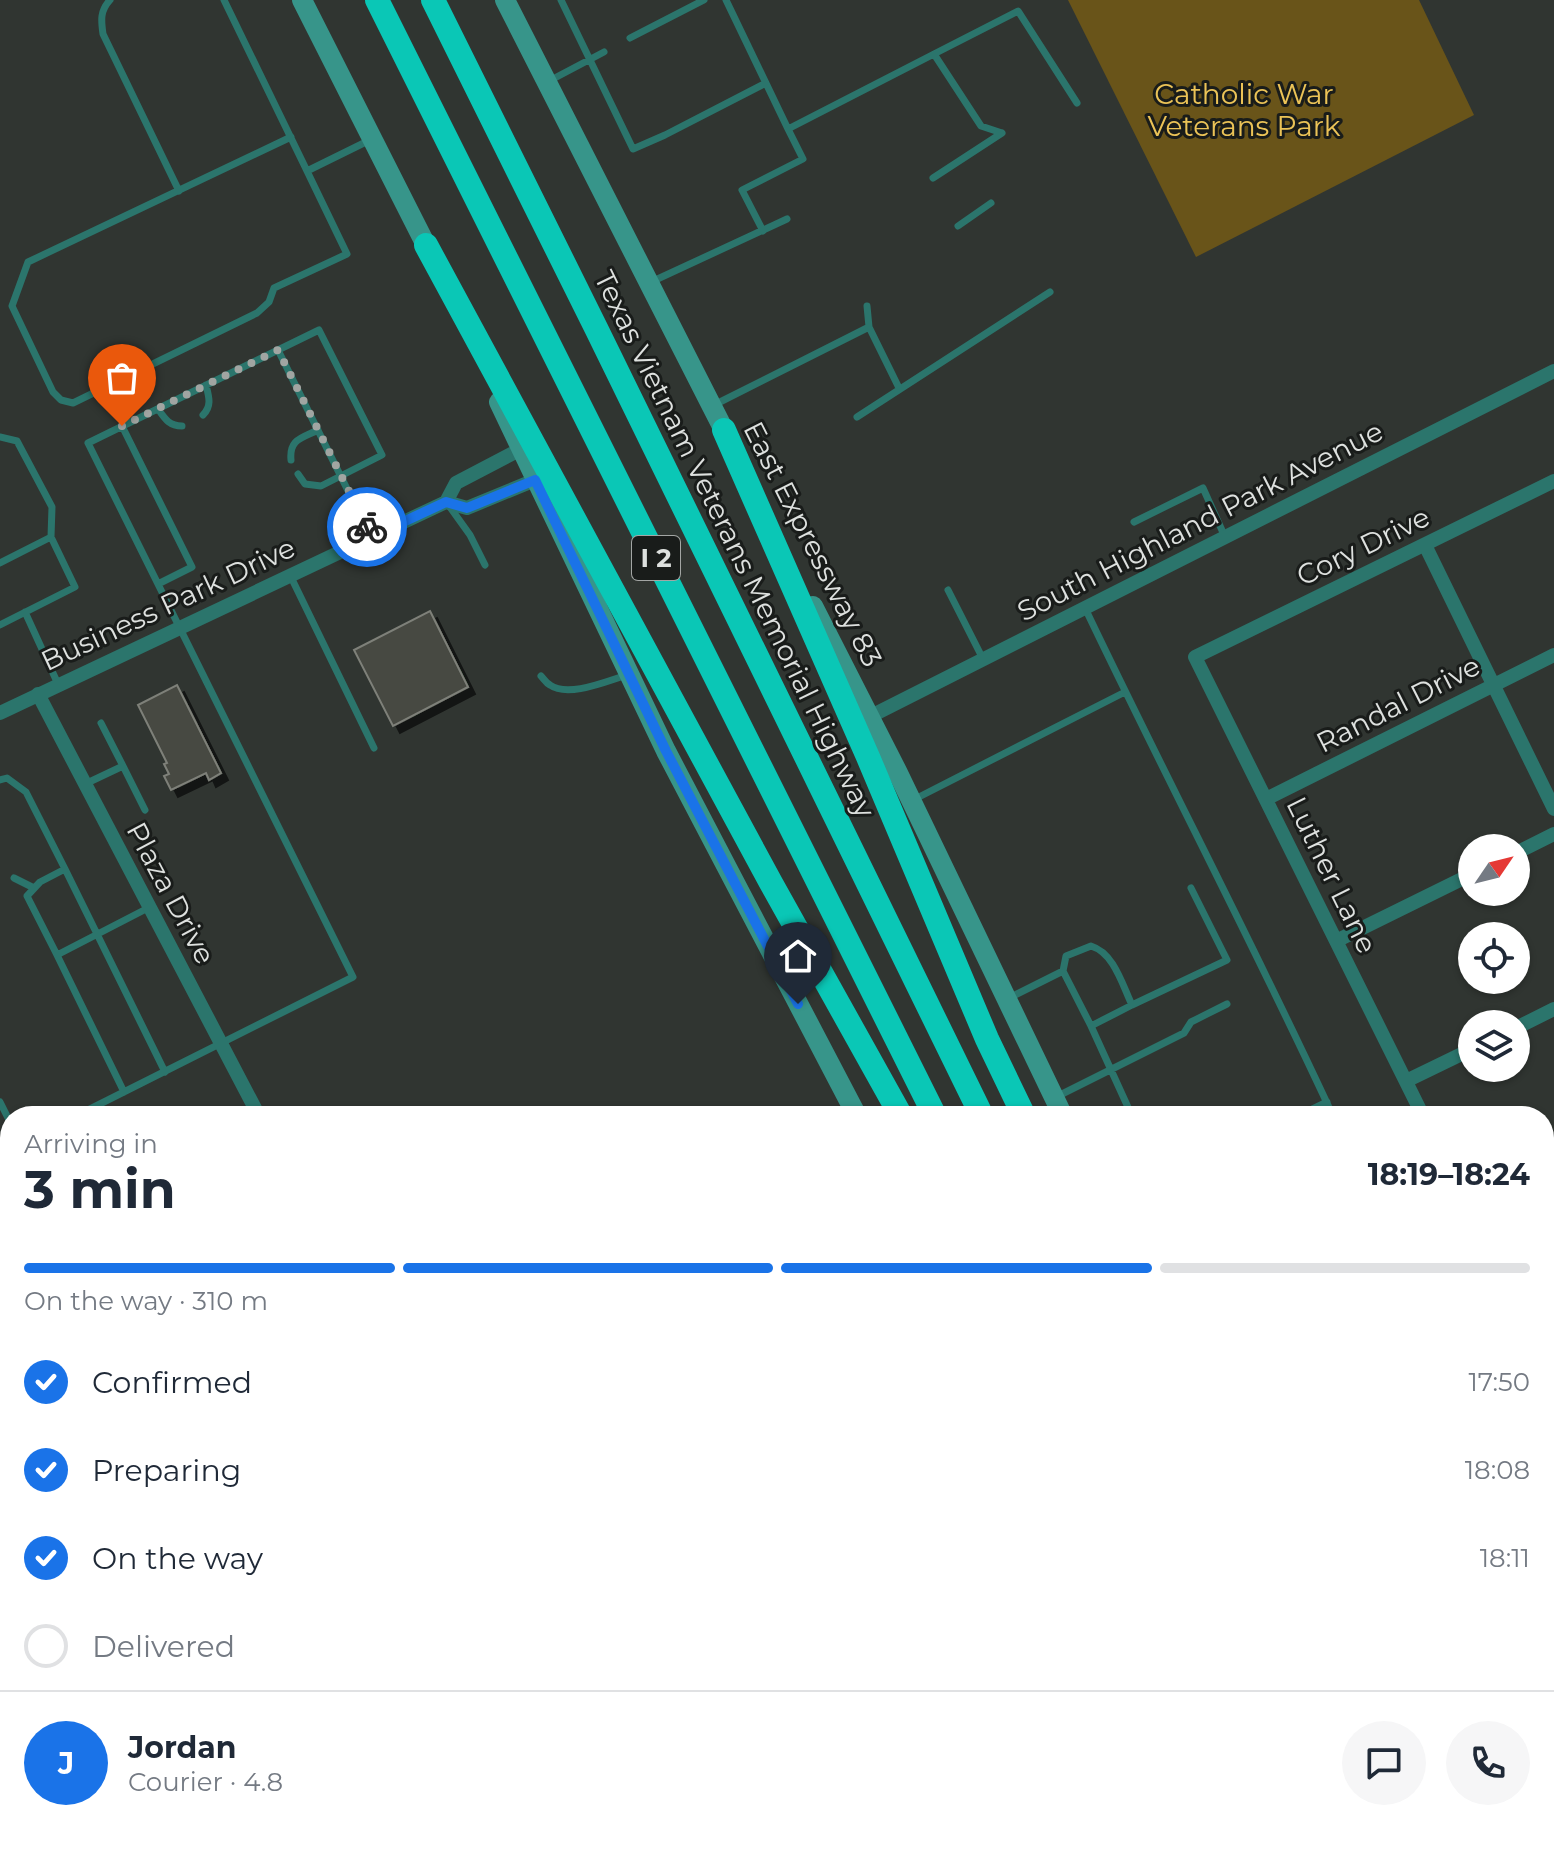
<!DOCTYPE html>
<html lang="en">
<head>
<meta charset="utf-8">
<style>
  body { margin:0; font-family:Montserrat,sans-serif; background:#f6f6f7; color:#1f2937; height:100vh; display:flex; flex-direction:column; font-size:30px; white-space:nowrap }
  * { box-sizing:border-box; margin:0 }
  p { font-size:26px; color:#747a83 }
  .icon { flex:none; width:44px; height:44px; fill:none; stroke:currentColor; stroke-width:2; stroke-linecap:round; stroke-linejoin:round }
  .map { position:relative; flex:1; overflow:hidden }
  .drawer { position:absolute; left:0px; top:1106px; width:1554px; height:746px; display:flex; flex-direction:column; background:#fff; border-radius:32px 32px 0 0; box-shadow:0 2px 6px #0004 }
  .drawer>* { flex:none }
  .needle { width:52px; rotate:55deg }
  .buttons { position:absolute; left:1458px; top:834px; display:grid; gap:16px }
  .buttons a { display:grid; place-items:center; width:72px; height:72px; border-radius:50%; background:#fff; box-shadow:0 2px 6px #0004; font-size:40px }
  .pin { position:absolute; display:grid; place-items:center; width:68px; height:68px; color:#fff; margin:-82px -34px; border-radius:50% 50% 50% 0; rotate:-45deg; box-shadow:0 0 8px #0007 }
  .pin .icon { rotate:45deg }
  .courier { position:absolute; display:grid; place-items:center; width:80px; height:80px; margin:-40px; border:6px solid #1a73e8; border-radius:50%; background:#fff; color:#222; box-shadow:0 2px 10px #0007 }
  .summary em { font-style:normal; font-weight:700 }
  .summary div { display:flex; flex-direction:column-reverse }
  .summary { display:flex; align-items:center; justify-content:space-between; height:136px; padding:0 24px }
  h1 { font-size:52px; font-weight:700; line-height:60px }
  .bar { display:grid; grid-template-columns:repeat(4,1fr); gap:12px 8px; align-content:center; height:96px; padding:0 24px }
  .bar i { height:10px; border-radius:6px; background:#e0e1e3 }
  .bar .selected { background:#1a73e8 }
  .bar p { grid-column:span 4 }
  .line { display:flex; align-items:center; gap:20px; padding:0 24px; border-top:2px solid #e0e1e3 }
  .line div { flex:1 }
  .round { display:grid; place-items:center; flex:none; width:84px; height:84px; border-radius:42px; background:#f6f6f7 }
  ol { padding:0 24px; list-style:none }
  li { display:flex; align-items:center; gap:24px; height:88px }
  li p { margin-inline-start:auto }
  li .icon { padding:8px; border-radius:50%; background:#1a73e8; color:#fff; stroke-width:4 }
  li:last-child { color:#747a83 }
  li i { width:44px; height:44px; border:4px solid #e0e1e3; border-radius:50% }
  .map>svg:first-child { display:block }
</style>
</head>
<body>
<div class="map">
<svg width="1554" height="1851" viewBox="0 0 1554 1851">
  <defs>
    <filter id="shadow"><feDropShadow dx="7" dy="7" stdDeviation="0" flood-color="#0009"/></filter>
  </defs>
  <rect width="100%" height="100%" fill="#303531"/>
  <path fill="#695419" d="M1068,0h351l55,115 -278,142z"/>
  <path fill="#474943" stroke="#7e8079" stroke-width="2" filter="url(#shadow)" d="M430,611l38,76 -75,39 -39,-76z
    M177,685l44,88 -12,7 -3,-7 -35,17 -7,-14 5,-2 -5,-10 3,-1 -29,-58z"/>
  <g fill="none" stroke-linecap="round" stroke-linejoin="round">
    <path stroke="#2b756c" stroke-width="7" d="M110,0c-10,11 -9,20 -7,34l76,157
      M224,0l83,171 63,-31
      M561,0l72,149 32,-14 101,-52
      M726,0l62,129
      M630,38l74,-38
      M549,81l55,-29
      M1002,133l-21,-7 -47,-72 84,-43 59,92
      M291,137l-263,125 -16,44 41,86 8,8 12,3 184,-90 12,-11 5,-14 73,-34 -40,-83
      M933,178l69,-45
      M958,226l33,-23
      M763,231l-21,-41 61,-31 -15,-30 146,-75
      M651,282l136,-63
      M867,306l2,21 30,61
      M278,350l41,-20 63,125 -61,31 -16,-2 -7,-10
      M714,405l155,-78
      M158,409c7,10 11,17 24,17
      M203,415c9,-9 6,-18 3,-30
      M857,417l193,-125
      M122,426l70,141 -34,17
      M0,437l17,4 35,66 -1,30
      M291,460c-2,-21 11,-22 27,-30
      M447,503l23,32 15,30
      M1134,522l69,-34 22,49
      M0,563l51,-26 24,50 -75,38
      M290,575l84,173
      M948,590l35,69
      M1085,608c81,170 169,337 248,508
      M25,612l33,72
      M541,676c3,3 5,7 9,9 18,13 57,-4 77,-10
      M101,723l22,43
      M0,780l7,-2 19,14 39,77 -25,13 -13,14 30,59
      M85,784l38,-18 22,44
      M913,800l212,-108
      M65,869l100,203
      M14,878l20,10
      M1009,998l54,-27 28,55 41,-21c-10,-21 -18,-52 -41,-59l-25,10 -3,15
      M1132,1005l95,-45 -36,-72
      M1091,1026l41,90
      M124,1092l-67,-137 93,-48
      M1056,1097l128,-64 7,-11 36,-18
      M0,1102l10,20
      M76,1116l277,-139 -265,-534 190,-93 93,187
      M1298,1116l29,-14
      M0,1154l10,-5
      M0,1397l10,-5
      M0,1401l10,19
      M1544,1416l10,-2
      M1544,1704l5,9 -5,2
      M0,1714l10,20
      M1544,1737l10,3
      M0,1763l10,21
      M1544,1806l10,-5
      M0,1821l10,-5
      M64,1842l4,9
      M155,1842l4,9
      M462,1842l4,9
      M1478,1842l4,9
      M38,1851l17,-9
      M174,1851l4,-9
      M384,1851l4,-9
      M439,1851l8,-9
      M503,1851l1,-9"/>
    <path stroke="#2b756c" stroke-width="14" d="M521,449l-65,34 -10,19 21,6 68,-28
      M1425,545l129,264
      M38,694l221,422
      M0,713l446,-211
      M869,717l685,-346
      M1266,799l288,-144
      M1516,853l38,-19
      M1336,941l136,-67
      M1516,1028l38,-19
      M1406,1081l66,-32
      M1423,1116l-228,-459 359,-176
      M1545,1191l9,-5
      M628,1842l4,9"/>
    <path stroke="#37958a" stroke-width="20" d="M302,0l130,257
      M505,0l225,442
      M499,402l167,349 191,365
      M813,606l85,167 165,343
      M1218,1842l5,9
      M1398,1842l8,9
      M1248,1851l4,-9"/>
    <path stroke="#1abbac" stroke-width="22" d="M1544,1503l10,-5
      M1544,1631l10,-10
      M876,1851l13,-9
      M1094,1851l12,-9
      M1128,1851l19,-9"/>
    <path stroke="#0ac7b6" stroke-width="24" d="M377,0l558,1116
      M433,0l163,328 386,788
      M426,245l345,638 130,233
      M724,430l144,327 119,282 37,77
      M1298,1842l4,9
      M1349,1842l4,9"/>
  </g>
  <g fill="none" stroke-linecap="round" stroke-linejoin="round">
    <path stroke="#a1a5a2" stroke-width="8" stroke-dasharray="0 14.4" d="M122,426l156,-76 89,177"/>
    <path stroke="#1a73e8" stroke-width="10" d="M367,527l4,10 75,-35 21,6 68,-28 131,271 132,253"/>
  </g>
  <g text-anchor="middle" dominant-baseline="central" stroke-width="6" stroke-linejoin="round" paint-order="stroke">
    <rect fill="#191c1a" stroke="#a3a6a4" stroke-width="2" x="632" y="536" width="48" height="44" rx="6"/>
    <g font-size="26" font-weight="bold" fill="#dee1df">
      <text x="656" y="558">I 2</text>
    </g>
    <g font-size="28" fill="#ebc357" stroke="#191c1a">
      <text x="1244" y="94">Catholic War<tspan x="1244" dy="32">Veterans Park</tspan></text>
    </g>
    <g font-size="28" fill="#dee1df" stroke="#191c1a">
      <text transform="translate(1200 521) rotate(-27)">South Highland Park Avenue</text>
      <text transform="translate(735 544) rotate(64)">Texas Vietnam Veterans Memorial Highway</text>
      <text transform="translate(813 544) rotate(63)">East Expressway 83</text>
      <text transform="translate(1363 546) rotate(-26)">Cory Drive</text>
      <text transform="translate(168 604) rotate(-25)">Business Park Drive</text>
      <text transform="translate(1398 704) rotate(-27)">Randal Drive</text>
      <text transform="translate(1332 875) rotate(64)">Luther Lane</text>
      <text transform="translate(171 893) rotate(62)">Plaza Drive</text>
    </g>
  </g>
</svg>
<div class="buttons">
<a><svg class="needle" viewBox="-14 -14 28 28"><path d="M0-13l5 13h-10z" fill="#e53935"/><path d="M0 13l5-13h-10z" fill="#747a83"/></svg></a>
<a><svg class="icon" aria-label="locate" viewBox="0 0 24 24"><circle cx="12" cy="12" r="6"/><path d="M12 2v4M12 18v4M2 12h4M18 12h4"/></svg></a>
<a><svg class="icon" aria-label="layers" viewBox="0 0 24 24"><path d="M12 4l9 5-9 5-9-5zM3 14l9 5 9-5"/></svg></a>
</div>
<div class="pin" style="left:122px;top:426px;background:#ea580c"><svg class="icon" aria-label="bag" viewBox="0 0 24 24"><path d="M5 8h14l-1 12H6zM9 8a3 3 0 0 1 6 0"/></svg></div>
<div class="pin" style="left:798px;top:1004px;background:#1f2937"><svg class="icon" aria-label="home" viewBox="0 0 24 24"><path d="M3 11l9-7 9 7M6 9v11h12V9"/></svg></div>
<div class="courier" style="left:367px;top:527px"><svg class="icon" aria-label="bike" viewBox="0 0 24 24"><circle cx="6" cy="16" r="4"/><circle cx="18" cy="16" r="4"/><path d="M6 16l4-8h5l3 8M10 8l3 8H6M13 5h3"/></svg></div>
<section class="drawer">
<div class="summary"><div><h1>3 min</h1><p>Arriving in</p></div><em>18:19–18:24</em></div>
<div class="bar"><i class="selected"></i><i class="selected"></i><i class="selected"></i><i></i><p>On the way · 310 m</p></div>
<ol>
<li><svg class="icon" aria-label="check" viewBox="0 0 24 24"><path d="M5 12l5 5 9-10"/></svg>Confirmed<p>17:50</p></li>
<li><svg class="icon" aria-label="check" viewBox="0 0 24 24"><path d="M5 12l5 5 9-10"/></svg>Preparing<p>18:08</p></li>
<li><svg class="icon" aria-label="check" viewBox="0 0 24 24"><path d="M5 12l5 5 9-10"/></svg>On the way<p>18:11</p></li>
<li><i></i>Delivered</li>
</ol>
<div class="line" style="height:144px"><b class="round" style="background:#1a73e8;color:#fff">J</b><div><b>Jordan</b><p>Courier · 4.8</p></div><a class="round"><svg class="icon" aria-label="chat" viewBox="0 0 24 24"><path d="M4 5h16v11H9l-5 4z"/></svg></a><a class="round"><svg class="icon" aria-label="phone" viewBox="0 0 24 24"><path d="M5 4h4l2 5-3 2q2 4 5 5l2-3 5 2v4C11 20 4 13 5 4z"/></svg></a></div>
</section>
</div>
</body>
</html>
